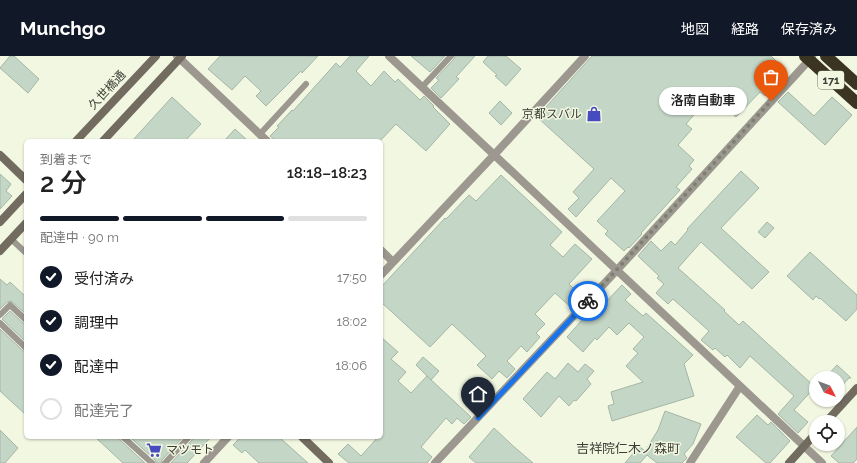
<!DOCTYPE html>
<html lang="ja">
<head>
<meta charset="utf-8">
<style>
  body { margin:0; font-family:Raleway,"Noto Sans JP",sans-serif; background:#f6f6f6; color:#222; height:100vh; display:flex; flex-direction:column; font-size:15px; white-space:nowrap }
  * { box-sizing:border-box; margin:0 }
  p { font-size:13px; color:#767676 }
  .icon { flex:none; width:22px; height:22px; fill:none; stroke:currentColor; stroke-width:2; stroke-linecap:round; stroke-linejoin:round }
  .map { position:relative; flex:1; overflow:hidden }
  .side { position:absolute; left:24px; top:83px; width:359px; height:300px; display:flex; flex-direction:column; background:#fff; border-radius:6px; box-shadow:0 1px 3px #0004 }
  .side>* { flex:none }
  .needle { width:26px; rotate:131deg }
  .fabs { position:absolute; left:809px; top:315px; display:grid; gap:8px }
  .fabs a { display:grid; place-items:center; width:36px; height:36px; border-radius:50%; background:#fff; box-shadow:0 1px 3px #0004; font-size:20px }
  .pin { position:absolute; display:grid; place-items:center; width:34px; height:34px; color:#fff; margin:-41px -17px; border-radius:50% 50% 50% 0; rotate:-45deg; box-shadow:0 0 4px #0007 }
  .pin .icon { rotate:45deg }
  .courier { position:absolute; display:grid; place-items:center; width:40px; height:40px; margin:-20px; border:3px solid #1a73e8; border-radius:50%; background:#fff; color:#222; box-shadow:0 1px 5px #0007 }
  .bubble { position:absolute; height:28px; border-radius:14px; background:#fff; box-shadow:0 1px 3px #0004; font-size:13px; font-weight:600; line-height:28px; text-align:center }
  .summary em { font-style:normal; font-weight:600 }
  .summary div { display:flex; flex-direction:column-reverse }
  .summary { display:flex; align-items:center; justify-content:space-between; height:68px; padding:0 16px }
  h1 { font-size:26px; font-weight:600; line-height:30px }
  .bar { display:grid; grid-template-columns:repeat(4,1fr); gap:6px 4px; align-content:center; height:48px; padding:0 16px }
  .bar i { height:5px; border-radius:3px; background:#e0e0e0 }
  .bar .current { background:#111827 }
  .bar p { grid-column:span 4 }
  ol { padding:0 16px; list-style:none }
  li { display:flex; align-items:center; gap:12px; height:44px }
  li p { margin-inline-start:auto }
  li .icon { padding:4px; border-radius:50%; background:#111827; color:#fff; stroke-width:4 }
  li:last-child { color:#767676 }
  li i { width:22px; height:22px; border:2px solid #e0e0e0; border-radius:50% }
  header { display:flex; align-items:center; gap:24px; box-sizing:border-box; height:56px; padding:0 20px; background:#111827; color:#fff }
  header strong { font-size:19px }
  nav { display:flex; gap:22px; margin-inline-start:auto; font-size:14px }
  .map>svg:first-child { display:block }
</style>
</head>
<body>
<header>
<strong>Munchgo</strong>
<nav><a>地図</a><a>経路</a><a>保存済み</a></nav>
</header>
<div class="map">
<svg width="857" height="407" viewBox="0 0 857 407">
  <rect width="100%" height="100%" fill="#f2f7e1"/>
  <path fill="#c4d6c6" stroke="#a4b6a6" d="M10,0h4l25,23 -11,14 -28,-25z
    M220,0h98l-16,17 -1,-2 -35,35 -10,-10 5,-5 -16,-15 -13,14 -24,-21z
    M350,0h19l-13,15 15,15 13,-15 11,11 3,-3 22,21 4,-4 10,10 -1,1 17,17 -24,27 -30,-27 -16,17h-104l-6,-5 9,-9 -2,-1 15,-16 1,1 43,-48 4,4z
    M411,0h34l-15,16z
    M455,0h20l-19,21 3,2 -18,19 -10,-10 8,-8 -3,-2 18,-19z
    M488,0h18l15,13 -15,17 -11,-10 2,-1 -14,-13z
    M592,0h179l5,5 -5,5 11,10 -5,6 3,2 -10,11 -2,-3 -3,4 -5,-4 -24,25 -15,-14 -7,7 -9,-8 -19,22 6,5 -14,16 16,15 -5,6 3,3 -16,18 4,3 -30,33 -9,10 1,1 -13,14 -1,-1 -4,4 -19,-17 3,-3 -11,-10 28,-30 -14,-13 -35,39 -8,-8 11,-11 -6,-6 21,-23 -57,-52z
    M788,36l26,24 18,-19 20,18 -27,30 -47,-43z
    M172,41l29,27 -16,17h-53z
    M500,45l12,12 -11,12 -12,-12z
    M235,73l13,12h-24z
    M741,115l18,17 -38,40 48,44 -17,17 -51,-47 -23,26 47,42 -1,1 15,14 4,-4 72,66 -21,23 14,12 -10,11 -20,-19 16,-18 -44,-40 -10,12 -13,-13 -2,2 -10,-9 -2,2 -12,-10 8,-9 -36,-32 -5,5 -12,-11 8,-9 -7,-6 2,-2 -21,-20 13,-15 10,10 10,-10 4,4 13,-15 -1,-1z
    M0,118l11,10 -5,7 6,5 -12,13z
    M501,119l61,57 -12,13 13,12 12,-13 17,15 -23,25 14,14 -10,11 -18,-16 -20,21 10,10 -9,9 4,4 -13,15 -6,-6 -14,15 8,8 -8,9 -8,-7 -7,8 -15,-14 9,-9 -34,-32 -22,23 -49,-45v-15l64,-69 1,1 23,-24 7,6z
    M767,166l7,6 -9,10 -7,-6z
    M810,196l47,43v14l-11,12 -26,-23 -1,1 -3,-3 -3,4 -26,-24z
    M0,223l7,6 3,-3 16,15v17l-15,-13 -4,1 -7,7z
    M622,229l9,9 -6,6 18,16 3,-3 47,42 -9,9 10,32 -82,25 -4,-15 6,-2 -3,-12 32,-10 -17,-16 12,-13 -5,-4 11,-12 -15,-14 -12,12 -8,-8 -12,13 -2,-2 -12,14 -16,-15 16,-18 -2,-2 10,-12 2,2 6,-6 4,4z
    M10,255l13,12 3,1v18l-24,-23z
    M0,273l23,22 3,1v63l-26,-24z
    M381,281l17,15 -7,7 15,13 -8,9 13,12 16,-17 44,41 -7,7 -7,-6 -5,6 -6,-6 -25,29 11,10 -5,6h-78l-11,-9 10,-10 13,12 17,-19h3z
    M423,301l16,14 -8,9 -15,-15z
    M568,307l10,9 7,-8 9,7 -7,8 4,5 -15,17 -2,-1 -5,6 -10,-10 -18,21 -18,-18 24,-27 8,7z
    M837,309l14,13h-2l-11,12v-12h-13z
    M665,355l36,13 -8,20 -9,10 3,4 -5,5h-25l-10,-8 -7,8h-15l14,-17 6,5 13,-21z
    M757,359l11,10 3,-3 19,19 -20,22h-4l-30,-26z
    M857,371v32l-4,4h-14l-8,-7z
    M494,372l18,17 21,18h-57l-7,-6z
    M0,374l18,18 -13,15h-5z
    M95,381h24l1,3 25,23h-22z
    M130,381h53l-21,23 -1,3h-5l-1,-3z
    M193,381h18l-24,26h-16l21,-23z
    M241,381h38l29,26h-49l-14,-13 -3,3 -9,-8z"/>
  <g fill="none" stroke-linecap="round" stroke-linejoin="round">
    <path stroke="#9c988f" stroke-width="6" d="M422,31l29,-31
      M260,78l46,-50
      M11,183l15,14
      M0,259l10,-10 16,15
      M0,267l26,25
      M123,381l29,26
      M165,407l24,-26"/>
    <path stroke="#9c988f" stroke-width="8" d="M177,0l90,85
      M389,0l433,407
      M381,194l12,12
      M381,219l113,-120 91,-99
      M204,407l24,-26
      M435,407l182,-193 195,-213
      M690,407l50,-77"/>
    <path stroke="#726c60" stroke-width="8" d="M76,85l80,-85
      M103,85l79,-85
      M0,99l26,25
      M0,166l26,-28
      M0,195l26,-28
      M826,366l31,-34
      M302,381l27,26
      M789,407l27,-30"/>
    <path stroke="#3c3423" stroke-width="12" d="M805,0l52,47
      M826,0l31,28"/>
  </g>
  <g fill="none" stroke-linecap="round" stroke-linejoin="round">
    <path stroke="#7c7f71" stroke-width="4" stroke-dasharray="0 7.2" d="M588,245l183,-200"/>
    <path stroke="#1a73e8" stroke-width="5" d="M478,362l110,-117"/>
  </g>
  <defs>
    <g id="shop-bare" transform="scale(1.2)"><path d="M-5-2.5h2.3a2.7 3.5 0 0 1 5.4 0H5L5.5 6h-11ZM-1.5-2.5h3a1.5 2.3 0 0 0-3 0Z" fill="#474bc0" stroke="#f2f7e1" stroke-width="2.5" paint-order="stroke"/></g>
    <g id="supermarket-bare" transform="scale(1.2)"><path d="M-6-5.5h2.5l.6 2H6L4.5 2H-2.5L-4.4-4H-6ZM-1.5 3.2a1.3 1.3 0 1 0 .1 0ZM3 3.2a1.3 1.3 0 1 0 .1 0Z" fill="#474bc0" stroke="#f2f7e1" stroke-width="2.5" paint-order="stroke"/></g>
  </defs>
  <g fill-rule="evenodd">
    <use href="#shop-bare" x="594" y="58"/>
    <use href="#supermarket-bare" x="154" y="394"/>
  </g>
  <g text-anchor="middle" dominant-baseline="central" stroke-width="3" stroke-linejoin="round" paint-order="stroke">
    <rect fill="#f2f7e1" stroke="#737669" stroke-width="1" x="818" y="15" width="26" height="18" rx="3"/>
    <g font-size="11" font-weight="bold" fill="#3c3e35">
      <text x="831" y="24">171</text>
    </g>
    <g font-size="12" fill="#3c3e35" stroke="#f2f7e1">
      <text transform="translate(107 34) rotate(-47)">久世橋通</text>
    </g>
    <g font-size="12" fill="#3c3e35" stroke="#f2f7e1" text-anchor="end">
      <text x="582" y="58">京都スバル</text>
      <text x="166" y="394" text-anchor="start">マツモト</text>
    </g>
    <g font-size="13" fill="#3c3e35" stroke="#f2f7e1">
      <text x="628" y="392">吉祥院仁木ノ森町</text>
    </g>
  </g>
</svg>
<div class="fabs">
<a><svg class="needle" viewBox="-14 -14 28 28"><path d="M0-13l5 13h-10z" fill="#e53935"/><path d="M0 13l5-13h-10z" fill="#767676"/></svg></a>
<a><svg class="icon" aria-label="locate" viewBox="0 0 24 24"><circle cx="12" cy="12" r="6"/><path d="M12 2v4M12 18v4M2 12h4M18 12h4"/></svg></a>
</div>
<div class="pin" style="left:771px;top:45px;background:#ea580c"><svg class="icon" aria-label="bag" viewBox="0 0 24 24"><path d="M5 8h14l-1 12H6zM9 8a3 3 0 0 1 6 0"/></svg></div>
<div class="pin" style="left:478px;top:362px;background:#1f2937"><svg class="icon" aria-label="home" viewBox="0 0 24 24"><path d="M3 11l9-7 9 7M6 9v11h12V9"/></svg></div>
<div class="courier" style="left:588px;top:245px"><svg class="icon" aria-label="bike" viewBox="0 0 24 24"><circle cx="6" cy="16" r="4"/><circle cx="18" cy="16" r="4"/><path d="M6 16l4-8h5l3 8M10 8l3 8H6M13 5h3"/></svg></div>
<div class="bubble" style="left:659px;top:31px;width:88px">洛南自動車</div>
<section class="side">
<div class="summary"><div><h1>2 分</h1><p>到着まで</p></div><em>18:18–18:23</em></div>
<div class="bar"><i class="current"></i><i class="current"></i><i class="current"></i><i></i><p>配達中 · 90 m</p></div>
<ol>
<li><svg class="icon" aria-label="check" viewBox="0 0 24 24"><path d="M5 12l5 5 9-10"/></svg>受付済み<p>17:50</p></li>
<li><svg class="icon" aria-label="check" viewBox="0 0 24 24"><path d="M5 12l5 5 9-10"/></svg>調理中<p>18:02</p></li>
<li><svg class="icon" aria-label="check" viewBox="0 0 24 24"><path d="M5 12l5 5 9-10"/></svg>配達中<p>18:06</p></li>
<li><i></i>配達完了</li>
</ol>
</section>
</div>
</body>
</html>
